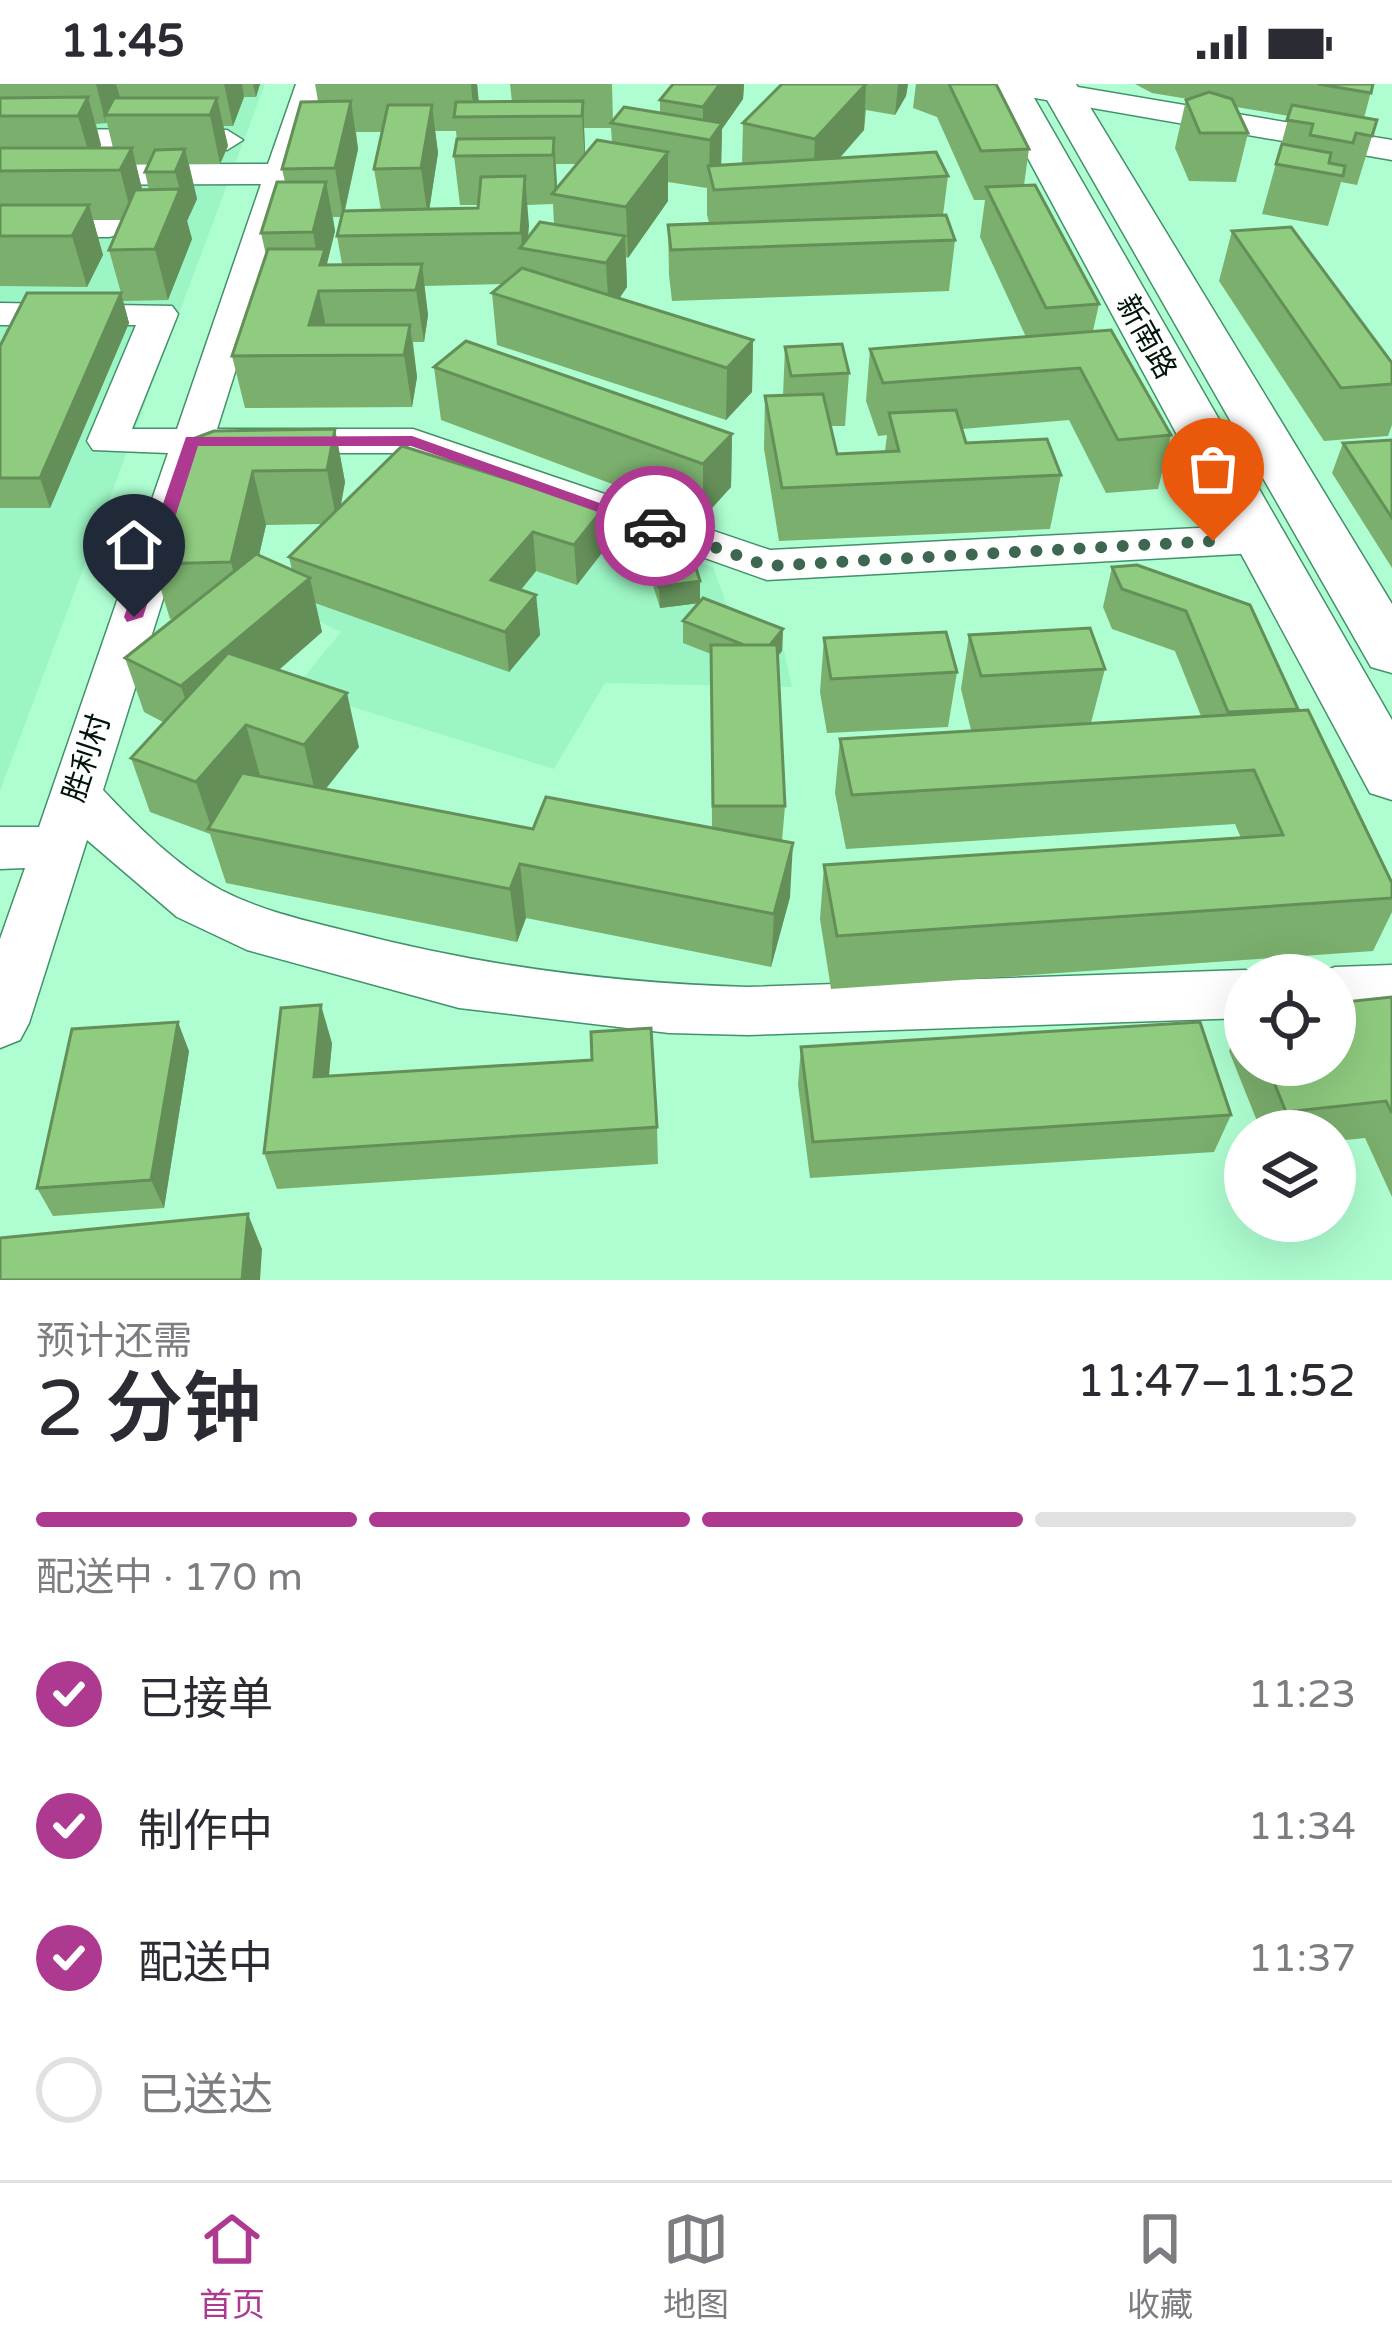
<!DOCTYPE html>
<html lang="zh">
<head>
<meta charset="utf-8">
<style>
  body { margin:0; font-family:"Varela Round","Noto Sans SC",sans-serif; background:#f7f7f7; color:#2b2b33; height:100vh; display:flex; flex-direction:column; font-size:45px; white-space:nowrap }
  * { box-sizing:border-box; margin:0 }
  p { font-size:39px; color:#7c7c81 }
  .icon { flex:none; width:66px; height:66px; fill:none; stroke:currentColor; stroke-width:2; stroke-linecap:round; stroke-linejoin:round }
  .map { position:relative; height:1196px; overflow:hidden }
  .drawer { display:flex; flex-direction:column; background:#fff; flex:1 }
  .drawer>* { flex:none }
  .fabs { position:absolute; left:1224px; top:870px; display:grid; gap:24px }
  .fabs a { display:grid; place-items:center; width:132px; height:132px; border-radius:50%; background:#fff; box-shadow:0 12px 48px #0002; font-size:60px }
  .pin { position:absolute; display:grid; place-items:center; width:102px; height:102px; color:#fff; margin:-123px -51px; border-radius:50% 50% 50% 0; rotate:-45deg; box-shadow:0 0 12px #0007 }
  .pin .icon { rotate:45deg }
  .courier { position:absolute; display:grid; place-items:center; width:120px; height:120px; margin:-60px; border:9px solid #ae3991; border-radius:50%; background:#fff; color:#222; box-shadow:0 3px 15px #0007 }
  .overview em { font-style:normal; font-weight:600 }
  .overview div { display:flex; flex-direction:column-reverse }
  .overview { display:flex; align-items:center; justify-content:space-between; height:204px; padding:0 36px }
  h1 { font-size:78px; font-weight:600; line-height:90px }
  .bar { display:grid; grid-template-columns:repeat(4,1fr); gap:18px 12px; align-content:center; height:144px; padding:0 36px }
  .bar i { height:15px; border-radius:9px; background:#e1e1e2 }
  .bar .active { background:#ae3991 }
  .bar p { grid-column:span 4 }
  ol { padding:0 36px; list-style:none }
  li { display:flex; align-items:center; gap:36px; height:132px }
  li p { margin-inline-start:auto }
  li .icon { padding:12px; border-radius:50%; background:#ae3991; color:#fff; stroke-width:4 }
  li:last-child { color:#7c7c81 }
  li i { width:66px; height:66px; border:6px solid #e1e1e2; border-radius:50% }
  .status { display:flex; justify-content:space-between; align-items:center; height:84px; padding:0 60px; background:#fff; direction:ltr }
  .status svg { height:33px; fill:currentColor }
  .menu { display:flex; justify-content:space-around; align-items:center; height:168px; border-top:3px solid #e1e1e2; background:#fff; font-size:33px; color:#7c7c81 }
  .menu a { display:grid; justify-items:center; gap:6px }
  .menu .active { color:#ae3991 }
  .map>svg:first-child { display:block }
</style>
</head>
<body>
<div class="status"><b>11:45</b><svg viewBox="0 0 49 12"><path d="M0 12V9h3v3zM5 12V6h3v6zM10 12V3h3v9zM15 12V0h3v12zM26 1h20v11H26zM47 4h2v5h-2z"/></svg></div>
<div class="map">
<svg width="1392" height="1196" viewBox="0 0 1392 1196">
  <rect width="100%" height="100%" fill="#aefed1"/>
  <path fill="#9cf5c4" d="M0,0h265l-265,707z
    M400,384l313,99 16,44 51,21 12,55 -187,-4 -51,86 -260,-80 47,-57 -73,-36z"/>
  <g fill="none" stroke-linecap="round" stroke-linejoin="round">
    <g stroke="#43916a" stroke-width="3">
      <path id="minor" d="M296,0h30l-109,345h196l357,121 487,-25 15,4 7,10 -7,10 -15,4 -490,27 -358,-127h-200l-106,337c34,36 74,76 118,100 41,21 85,31 130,42 130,34 262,51 397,55l497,-17 14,5h-14v43l-497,17 -79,-2 -210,-25 -212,-58 -70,-33 -90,-77 -58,183 -9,17 -20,8v-109l25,-71 -25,1v-42h39l129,-374 -75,-3 -6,-9 49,-116h-136v-22l172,3 6,8 -46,115h45l84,-245 -261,1v-20l268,-1z
        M991,0h69l332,56v20l-386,-67z
        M0,45l227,1 16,10 -16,10 -227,-1z
        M0,133h109l12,3 5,7 -5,7 -12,3h-109z
        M1392,881v48l-57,2v-40h-21l21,-8z"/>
    </g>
    <g stroke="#43916a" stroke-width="3">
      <path id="major" d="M988,0h38l366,636v80l-22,-7z
        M1038,0h38l316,520v69l-21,-6z"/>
    </g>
    <use href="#minor" fill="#fff" fill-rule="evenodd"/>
    <use href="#major" fill="#fff" fill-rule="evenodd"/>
  </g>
  <path fill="#7baf6d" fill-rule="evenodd" d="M0,0h260l-4,13h-12l-11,29h-10l5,20 -8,18h-31l8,35 -10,22 5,18 -24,61 -45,1 6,22 -79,185h-50v-162l121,-53 -12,-43 13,-30h-29l10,35 -16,32 -87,-1zM107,39l6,25h-13l1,-3 -5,-21zM136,80h13l-4,8 4,18h-7z
    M315,0h162l2,18h33l-2,-18h102l1,37 47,-8v-13l13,-16h71l-1,15 -21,30 -1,36 21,-1 1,-41 39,-39h126l-2,12 -11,19 -29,-5 -2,20 -24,28 108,18 -5,39 12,25 -6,51 -277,10 -3,-26 -1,-50 41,-2 -2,-8v-27l-39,-6v19l-40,57 -2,-1 1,30 -8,11 134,42 -1,52 -26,28 -229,-75 -5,-52 11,-9 -79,2 4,29 -4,27h-11l4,35 -5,30 -167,1 -13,-52 34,-101 -5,-22 24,-51 -3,-13 36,-68zM584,44h27l1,14 -27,12zM435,47h21l1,10 -3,15 6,49h18v3l-49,1 9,-56zM356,48h27l-9,37 7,41 -36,1 13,-62zM556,80h21l-20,24zM553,120l1,20 -26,13 -1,-32zM333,133h8l-4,19 5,28h-15l8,-33z
    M916,0h80l33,65 -5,36 75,119 -6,27 78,104 -13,54 -52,4 -37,-73 -107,9 4,14 95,32 -11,54 -271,12 -15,-92 1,-53h18l2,-49 64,26 -4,53h-14l6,28 48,-3 2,-16 -9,1 -12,-35 4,-52 156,-12 -46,-100 5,-37h-11l-37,-83 -24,-9z
    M1135,0h238l-9,34 13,2 -20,65 -16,-3 -13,44 -66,-12 27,-98 -53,-9 12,26 -12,49 -47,-1 -14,-33 11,-48 2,-1 -36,-6z
    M1232,147l160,153v41l-4,11 -64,5 -105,-160z
    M434,283l298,67 -1,53 -28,31 -262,-98z
    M335,345l10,53 -4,24 61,-60 203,103 -28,36 -41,-14 -15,19 15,5 4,40 -31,37 -194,-69 7,29 -43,38 80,77 -34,42 208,40 179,-1 -1,-174 -28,-11v-22l16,-18 -39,5 -14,-45v-21l54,60 83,27 -1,22 -5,6 8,149 -3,35 8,56 -19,70 -245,-49 -9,24 -291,-59 -16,-49 -60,-22 -19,-54 32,-36 -19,-10 -19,-54 50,-40 -5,1 -17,-55 37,-124zM322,440l-33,33 3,13 -33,-15 7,-30z
    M1392,356v128l-60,-95 11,-30z
    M1137,481l161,144 94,174v29l-19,39 -542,38 -11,-70 4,-54 417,-27 -6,-14 -389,25 -11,-56 5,-54 131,-9 -10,-41 8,-54 136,34 -14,54 110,-7 -26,-65 -63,-22 -9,-22 9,-40z
    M824,554l133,34 -9,55 -121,6 -7,-41z
    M1392,913v200l-27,-59 -30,3v-10h-74l-32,-80 16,-38v52h90z
    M332,959l-3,33 328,51 1,37 -381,25 -13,-36z
    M801,963l430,68 -17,37 -404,26 -12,-93z
    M189,967l-25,157 -111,8 -16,-28z"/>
  <path fill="#648f59" d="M96,0h20l4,13 -15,18 1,9z
    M224,0h18l2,13 -11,29z
    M253,0h7l-4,13z
    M471,0h6l2,24 -5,9z
    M720,0h24l-1,15 -21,30 -1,43h-12l1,-32 -7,-1v-32z
    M866,0l-2,46 -48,54h-3l2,-45z
    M898,0h10l-2,12 -11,19z
    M88,13l13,48 -9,19 -14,-48z
    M217,14l11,48 -8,18 -10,-49z
    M351,17l7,48 -15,68 -8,-49z
    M583,17l2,48v15l-3,-48z
    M432,21l6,48 -10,65 -7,-50z
    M554,54l3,49 -2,8 -2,-40z
    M132,64l12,49 -11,23 -13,-50z
    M185,65l12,50 -10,22 5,18 -24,61 -13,-51 25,-59 -5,-18z
    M668,68v49l-40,57 -2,-51z
    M525,92l4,50 -2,24 -5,-1 -1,-16z
    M326,98l9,49 -8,32 5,28 -10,-8 -9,-51z
    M89,121l14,50 -16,32 -15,-51z
    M625,152l2,51 -18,27 -3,-51z
    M422,180l6,51 -4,27 -8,-52z
    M319,207l10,52 -20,-18z
    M121,209l8,30 -79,185 -10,-30z
    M410,241l7,52 -5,30 -8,-52z
    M753,256l-1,52 -26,28 1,-52z
    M335,345l10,53 -8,41 -10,-53z
    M732,350l-1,53 -28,31v-54z
    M253,387l13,54 -21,92 -14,-55z
    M603,425l2,40 -28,36 -3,-40z
    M533,448l3,39 -40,49 -5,-40z
    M310,494l12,54 -124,108 -17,-54z
    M700,497v22l-40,5 -1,-21z
    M536,511l4,40 -31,37 -4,-40z
    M783,545l-1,22 -19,24 1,-22z
    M347,609l12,54 -42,53 -13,-55z
    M246,641l15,54 -49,51 -16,-48z
    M793,759l-3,54 -19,70 3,-53z
    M520,780l6,54 -9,24 -7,-53z
    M321,921l11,38 -7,72 -11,-38z
    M178,938l11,29 -25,157 -13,-28z
    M248,1130l14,35 -2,31h-18z"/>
  <path fill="#8fcc7f" stroke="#648f59" stroke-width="3" d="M673,0h47l-17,23 -43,-7z
    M782,0h84l-51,55 -72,-16z
    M949,0h47l33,65 -48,2z
    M1318,0h55l-2,9z
    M1209,8l23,7 16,34h-48l-14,-33z
    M88,13l-10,19h-78v-18z
    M114,14h103l-7,17h-105z
    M351,17l-16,67 -53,1 19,-67z
    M583,17l-1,15 -128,1 2,-15z
    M388,21h44l-11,63 -47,1z
    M1292,21l85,15 -5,16 -16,-3 -3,10 -43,-8 3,-11 -26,-4z
    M624,23l98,16 -12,17 -99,-17z
    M554,54l-1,17 -99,1 3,-17z
    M597,56l71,12 -42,55 -74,-13z
    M1282,60l49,9 -2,10 16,3 -2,10 -67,-12z
    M0,64h132l-12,22 -120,1z
    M185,65l-10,23h-30l10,-22z
    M936,68l12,24 -234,14 -6,-24z
    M525,92l-4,57 -184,3 6,-25 135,-3 3,-31z
    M277,98h49l-13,50 -52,1z
    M1035,101l64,119 -53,4 -60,-121z
    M180,105l-25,60 -46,1 26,-60z
    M0,121h89l-17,31h-72z
    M946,131l9,25 -284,10 -3,-25z
    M540,138l85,14 -19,27 -86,-15z
    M1291,143l101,136v21l-51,4 -109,-157z
    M268,165h57l-5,16 102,-1 -6,26 -97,1 -10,34h101l-6,30 -172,1z
    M522,184l231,72 -26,28 -235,-75z
    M27,209h94l-81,185h-40v-132z
    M1111,246l60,105 -53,5 -38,-72 -197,15 -13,-34z
    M466,257l266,93 -29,30 -269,-97z
    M842,260l7,29 -58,3 -6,-29z
    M823,310l14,60 62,-3 -10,-38 67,-3 10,33 81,-4 14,36 -279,13 -17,-92z
    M335,345l-8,41 -74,1 -22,91 -78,2 37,-124 24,-9z
    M1392,356v78l-49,-75z
    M402,362l201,63 -29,36 -41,-13 -42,48 45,15 -31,37 -216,-75z
    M686,452l14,45 -41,6 -13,-45z
    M256,470l54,24 -129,108 -56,-28z
    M1137,481l113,40 48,104 -70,3 -42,-101 -64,-22 -10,-22z
    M703,514l80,31 -13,16h-26l-61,-24z
    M1090,544l15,41 -124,7 -12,-41z
    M946,548l11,40 -126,7 -7,-41z
    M711,561h66l8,161h-72z
    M228,569l119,40 -43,52 -58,-20 -50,57 -65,-24z
    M1308,626l84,173v15l-555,38 -13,-71 459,-30 -29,-65 -402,25 -12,-56z
    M242,689l291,56 13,-32 247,46 -19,71 -254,-50 -10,25 -302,-60z
    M1392,913v116l-6,-12 -100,11 -19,-47h68v-62z
    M321,921l-7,72 278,-17 -1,-28 60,-4 6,99 -393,26 17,-145z
    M178,938l-27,158 -114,8 35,-159z
    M1200,938l31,93 -418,27 -12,-95z
    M248,1130l-6,66h-242v-42z"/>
  <path fill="#ae3991" d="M412,352l252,90 -15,4 -238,-84h-213l-55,171 -16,5 -3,-5 62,-180z"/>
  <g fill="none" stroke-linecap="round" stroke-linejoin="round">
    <path stroke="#3d6750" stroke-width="12" stroke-dasharray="0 21.6" d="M655,442l112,40 446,-25"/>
  </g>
  <g text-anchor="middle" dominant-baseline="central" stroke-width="9" stroke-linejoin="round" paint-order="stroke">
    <g font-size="30" fill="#00150a" stroke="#fff">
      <text transform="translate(1146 253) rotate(61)">新南路</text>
      <text transform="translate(87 674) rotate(-72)">胜利村</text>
    </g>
  </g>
</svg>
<div class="fabs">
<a><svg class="icon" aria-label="locate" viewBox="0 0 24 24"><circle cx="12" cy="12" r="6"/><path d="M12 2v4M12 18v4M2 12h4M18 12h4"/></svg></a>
<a><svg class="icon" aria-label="layers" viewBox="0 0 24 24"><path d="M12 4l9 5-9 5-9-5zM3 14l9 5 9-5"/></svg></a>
</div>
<div class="pin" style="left:1213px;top:457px;background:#ea580c"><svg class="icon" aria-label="bag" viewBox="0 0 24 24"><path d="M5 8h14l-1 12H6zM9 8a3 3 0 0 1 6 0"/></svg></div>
<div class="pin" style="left:134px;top:533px;background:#1f2937"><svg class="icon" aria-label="home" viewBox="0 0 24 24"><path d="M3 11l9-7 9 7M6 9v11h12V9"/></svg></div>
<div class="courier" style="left:655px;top:442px"><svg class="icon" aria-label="car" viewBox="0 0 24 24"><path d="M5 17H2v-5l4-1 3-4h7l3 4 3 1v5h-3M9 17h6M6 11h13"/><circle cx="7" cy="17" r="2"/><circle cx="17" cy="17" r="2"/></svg></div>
</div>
<section class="drawer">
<div class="overview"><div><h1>2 分钟</h1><p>预计还需</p></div><em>11:47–11:52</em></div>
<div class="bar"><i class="active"></i><i class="active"></i><i class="active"></i><i></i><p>配送中 · 170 m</p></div>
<ol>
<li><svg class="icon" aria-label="check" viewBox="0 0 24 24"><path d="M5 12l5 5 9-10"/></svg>已接单<p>11:23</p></li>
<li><svg class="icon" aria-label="check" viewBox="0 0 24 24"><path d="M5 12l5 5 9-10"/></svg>制作中<p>11:34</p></li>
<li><svg class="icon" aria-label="check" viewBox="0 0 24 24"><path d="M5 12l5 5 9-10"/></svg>配送中<p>11:37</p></li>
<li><i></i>已送达</li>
</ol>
</section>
<nav class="menu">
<a class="active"><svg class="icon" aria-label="home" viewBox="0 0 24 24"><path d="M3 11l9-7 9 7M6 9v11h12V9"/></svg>首页</a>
<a><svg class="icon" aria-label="map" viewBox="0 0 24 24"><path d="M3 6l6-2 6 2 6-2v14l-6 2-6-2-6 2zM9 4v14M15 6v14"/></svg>地图</a>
<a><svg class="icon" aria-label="saved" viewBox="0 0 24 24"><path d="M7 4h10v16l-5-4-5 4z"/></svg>收藏</a>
</nav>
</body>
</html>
